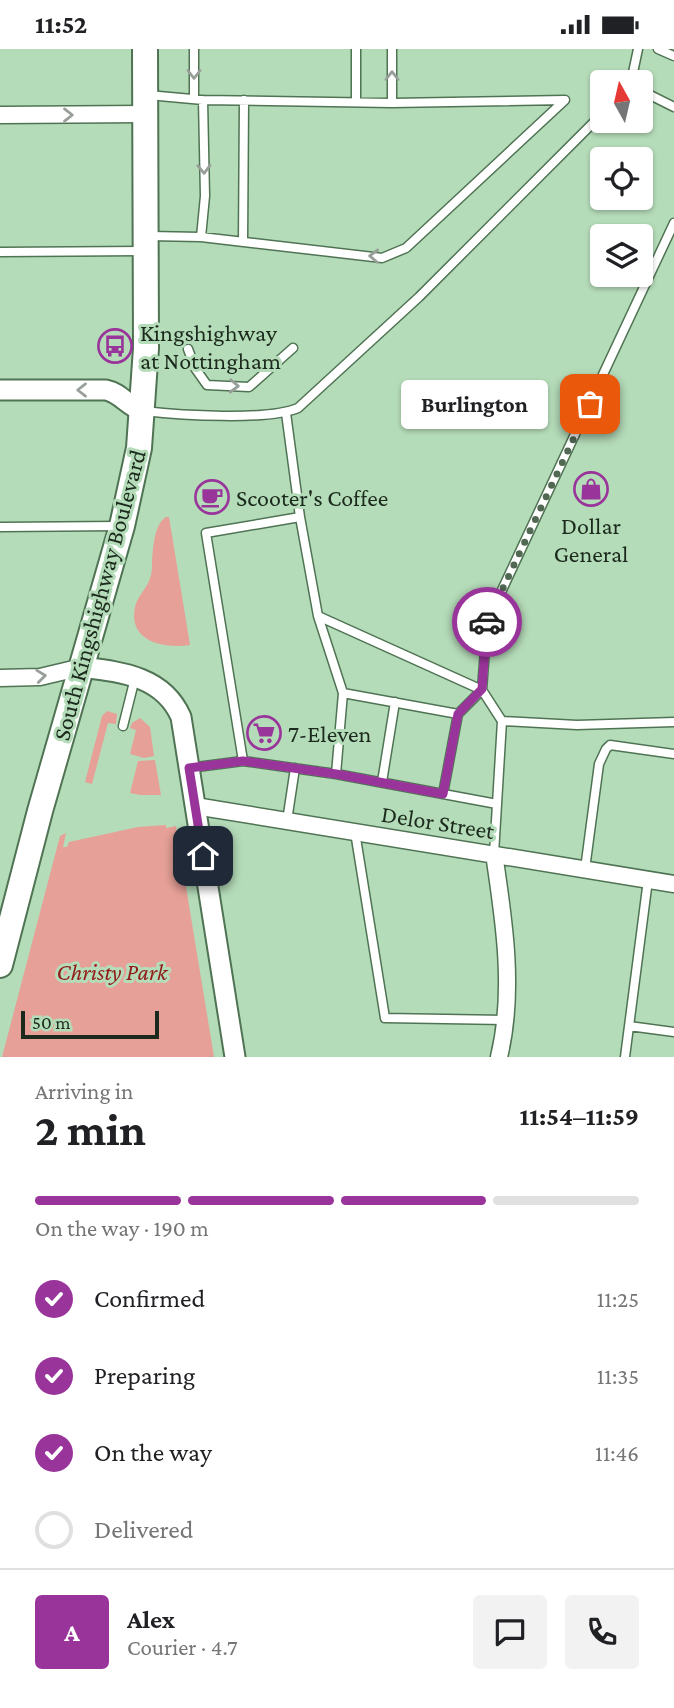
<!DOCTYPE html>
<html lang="en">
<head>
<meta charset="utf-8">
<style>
  body { margin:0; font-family:"Crimson Pro",serif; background:#f2f2f2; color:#202124; height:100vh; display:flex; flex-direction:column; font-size:26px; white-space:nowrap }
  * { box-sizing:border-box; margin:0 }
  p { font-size:23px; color:#757577 }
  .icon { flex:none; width:38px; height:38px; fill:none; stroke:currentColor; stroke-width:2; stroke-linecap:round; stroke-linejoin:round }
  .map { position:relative; height:1008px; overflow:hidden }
  .sheet { display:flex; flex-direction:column; background:#fff; flex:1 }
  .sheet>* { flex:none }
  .needle { width:46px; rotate:352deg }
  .tools { position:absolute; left:590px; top:21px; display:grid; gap:14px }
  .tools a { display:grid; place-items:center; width:63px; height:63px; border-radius:7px; background:#fff; box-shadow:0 2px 5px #0004; font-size:35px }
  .scale { position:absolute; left:21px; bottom:18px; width:138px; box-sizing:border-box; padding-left:7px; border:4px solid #1b2a1c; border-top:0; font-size:19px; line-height:24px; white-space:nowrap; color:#1b2a1c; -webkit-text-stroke:5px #b5dcb9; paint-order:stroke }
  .pin { position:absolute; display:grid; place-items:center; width:60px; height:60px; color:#fff; margin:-30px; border-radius:14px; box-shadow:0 4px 10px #0006 }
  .courier { position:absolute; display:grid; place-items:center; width:70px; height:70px; margin:-35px; border:5px solid #99349a; border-radius:50%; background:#fff; color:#222; box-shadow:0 2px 9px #0007 }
  .bubble { position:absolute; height:49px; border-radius:7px; background:#fff; box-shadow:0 2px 5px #0004; font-size:23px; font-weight:700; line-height:49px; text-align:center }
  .summary em { font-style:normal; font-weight:700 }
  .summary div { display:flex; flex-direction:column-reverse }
  .summary { display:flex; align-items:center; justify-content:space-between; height:119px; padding:0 35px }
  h1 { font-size:46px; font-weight:700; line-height:52px }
  .bar { display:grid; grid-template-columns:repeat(4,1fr); gap:10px 7px; align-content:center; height:84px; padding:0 35px }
  .bar i { height:9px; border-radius:5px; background:#e0e0e0 }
  .bar .active { background:#99349a }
  .bar p { grid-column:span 4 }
  .line { display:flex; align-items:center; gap:18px; padding:0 35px; border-top:2px solid #e0e0e0 }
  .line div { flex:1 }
  .round { display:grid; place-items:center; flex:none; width:74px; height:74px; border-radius:7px; background:#f2f2f2 }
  ol { padding:0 35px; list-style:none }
  li { display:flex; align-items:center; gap:21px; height:77px }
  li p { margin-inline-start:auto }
  li .icon { padding:7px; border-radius:50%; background:#99349a; color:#fff; stroke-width:4 }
  li:last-child { color:#757577 }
  li i { width:38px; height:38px; border:4px solid #e0e0e0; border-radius:50% }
  .status { display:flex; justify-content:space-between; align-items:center; height:49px; padding:0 35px; background:#fff; direction:ltr }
  .status svg { height:19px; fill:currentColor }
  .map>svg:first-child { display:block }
</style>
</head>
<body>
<div class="status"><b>11:52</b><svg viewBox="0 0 49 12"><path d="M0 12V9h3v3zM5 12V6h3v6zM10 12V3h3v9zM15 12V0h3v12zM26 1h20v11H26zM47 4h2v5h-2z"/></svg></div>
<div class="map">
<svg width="674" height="1008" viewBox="0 0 674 1008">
  <rect width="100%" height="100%" fill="#b5dcb9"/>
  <path fill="#e6a097" d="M166,468h3l21,128c-28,4 -62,-4 -55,-38 2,-11 12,-18 15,-29 2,-5 2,-10 2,-16 1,-13 2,-38 14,-45z
    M107,662l10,3 -1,10 -8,-1 -16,61 -7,-2 17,-66z
    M140,669l10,9 4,29 -10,2 -14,-4 6,-24 -6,-2 2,-5z
    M155,711l6,35h-21l-10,-2 8,-32z
    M166,776v3l10,-2 38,231h-212l58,-221 6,-3 -3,14h4l2,-5 69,-15z"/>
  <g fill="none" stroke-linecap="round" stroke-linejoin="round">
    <g stroke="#4f7353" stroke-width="11">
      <path id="service" d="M194,0v50
        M356,0v53
        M392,0v54
        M658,0l16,7
        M631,33l7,-33
        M640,41l34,17
        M148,46l55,5 189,3 173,-3 -159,148 -24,10 -181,-21 4,-41 -2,-96
        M149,187l52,1
        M243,193l1,-142
        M0,203l143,-1
        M188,300l7,19 12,17 42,2 44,-39
        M144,362c35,4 124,10 154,-3l121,-111 183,-183
        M300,468l18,99 164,74 -24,24 -15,80
        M0,478l120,-1
        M343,644l115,21
        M502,672l-20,-31 5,-68 187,-399
        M123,677l12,-48
        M243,712l93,13 7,-81 -25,-77
        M189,719l54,-7 -37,-228 94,-16 -14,-104
        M336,725l161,30
        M382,733l13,-80
        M287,772l8,-53
        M355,783l30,186 120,2
        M494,805l8,-133 75,4 97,-3
        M585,820l14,-105 7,-15 4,-4 64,9
        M629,977l45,6
        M625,1008l23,-177"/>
    </g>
    <g stroke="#4f7353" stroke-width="19">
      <path id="minor" d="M0,66l144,-1
        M0,629l40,-1 42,-10
        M195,757l479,78
        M494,805c10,66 21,137 5,203"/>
    </g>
    <g stroke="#4f7353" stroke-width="23">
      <path id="tertiary" d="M0,341h106c15,3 22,17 37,21
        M82,618c39,5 81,9 99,50l54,340"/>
    </g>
    <g stroke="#4f7353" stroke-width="28">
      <path id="primary" d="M0,916l40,-154 82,-285 17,-78 7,-100 -1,-299"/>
    </g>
    <use href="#service" stroke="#fff" stroke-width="8"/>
    <use href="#minor" stroke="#fff" stroke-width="16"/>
    <use href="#tertiary" stroke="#fff" stroke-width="19"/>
    <use href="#primary" stroke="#fff" stroke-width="24"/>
  </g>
  <defs><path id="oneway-chevron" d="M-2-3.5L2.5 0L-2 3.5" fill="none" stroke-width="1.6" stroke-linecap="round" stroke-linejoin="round" transform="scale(1.75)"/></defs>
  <g stroke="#989f99">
    <use href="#oneway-chevron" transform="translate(194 25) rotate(90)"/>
    <use href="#oneway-chevron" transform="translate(392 27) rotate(-90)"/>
    <use href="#oneway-chevron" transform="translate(68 66)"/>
    <use href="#oneway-chevron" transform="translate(204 120) rotate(89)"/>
    <use href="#oneway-chevron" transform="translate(374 207) rotate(-178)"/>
    <use href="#oneway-chevron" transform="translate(234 337) rotate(2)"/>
    <use href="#oneway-chevron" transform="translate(82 341) rotate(180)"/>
    <use href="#oneway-chevron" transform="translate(41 627) rotate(-7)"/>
  </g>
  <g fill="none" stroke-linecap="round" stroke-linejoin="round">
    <path stroke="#516853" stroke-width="7" stroke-dasharray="0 12.6" d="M487,573l103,-218"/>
    <path stroke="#99349a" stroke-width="9" d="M203,807l-14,-88 54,-7 93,13 107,20 15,-80 24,-25 5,-67"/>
  </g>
  <defs>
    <g id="bus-ring" transform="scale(1.75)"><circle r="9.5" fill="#b5dcb9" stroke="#99349a" stroke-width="1.5"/><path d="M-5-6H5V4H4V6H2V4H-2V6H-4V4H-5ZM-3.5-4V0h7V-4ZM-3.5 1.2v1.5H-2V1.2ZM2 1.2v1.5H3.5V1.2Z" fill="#99349a"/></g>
    <g id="shop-ring" transform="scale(1.75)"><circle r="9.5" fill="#b5dcb9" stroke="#99349a" stroke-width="1.5"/><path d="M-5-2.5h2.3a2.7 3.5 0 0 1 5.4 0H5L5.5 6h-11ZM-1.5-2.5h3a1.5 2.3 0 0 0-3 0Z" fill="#99349a"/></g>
    <g id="cafe-ring" transform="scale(1.75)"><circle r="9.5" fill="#b5dcb9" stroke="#99349a" stroke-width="1.5"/><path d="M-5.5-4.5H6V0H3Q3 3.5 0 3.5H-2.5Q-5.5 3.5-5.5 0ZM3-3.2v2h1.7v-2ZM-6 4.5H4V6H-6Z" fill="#99349a"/></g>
    <g id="supermarket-ring" transform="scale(1.75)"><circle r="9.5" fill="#b5dcb9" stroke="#99349a" stroke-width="1.5"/><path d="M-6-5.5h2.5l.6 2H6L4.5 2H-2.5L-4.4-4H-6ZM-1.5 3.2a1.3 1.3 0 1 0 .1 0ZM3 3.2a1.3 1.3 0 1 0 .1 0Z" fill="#99349a"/></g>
  </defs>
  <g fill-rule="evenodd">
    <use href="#bus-ring" x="115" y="297"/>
    <use href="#shop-ring" x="591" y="440"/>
    <use href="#cafe-ring" x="212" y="448"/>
    <use href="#supermarket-ring" x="264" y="684"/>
  </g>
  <g text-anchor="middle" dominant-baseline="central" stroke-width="6" stroke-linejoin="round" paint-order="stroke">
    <g font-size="24" fill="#1b2a1c" stroke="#b5dcb9" text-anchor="start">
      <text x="140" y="283">Kingshighway<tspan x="140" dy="28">at Nottingham</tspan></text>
      <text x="236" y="448">Scooter's Coffee</text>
      <text x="591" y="476" text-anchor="middle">Dollar<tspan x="591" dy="28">General</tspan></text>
      <text x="288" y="684">7-Eleven</text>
    </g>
    <g font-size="24" fill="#1b2a1c" stroke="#b5dcb9">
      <text transform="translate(99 546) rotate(-75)">South Kingshighway Boulevard</text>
      <text transform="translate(438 773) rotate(9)">Delor Street</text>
    </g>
    <g font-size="24" font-style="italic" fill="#911b19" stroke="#b5dcb9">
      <text x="112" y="922">Christy Park</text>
    </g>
  </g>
</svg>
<div class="tools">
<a><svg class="needle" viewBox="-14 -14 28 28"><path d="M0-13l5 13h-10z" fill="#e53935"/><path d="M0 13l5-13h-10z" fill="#757577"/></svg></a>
<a><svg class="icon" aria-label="locate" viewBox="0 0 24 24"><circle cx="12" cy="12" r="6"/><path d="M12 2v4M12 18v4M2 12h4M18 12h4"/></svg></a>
<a><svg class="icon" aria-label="layers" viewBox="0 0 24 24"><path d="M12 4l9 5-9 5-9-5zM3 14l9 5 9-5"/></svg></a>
</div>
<div class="scale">50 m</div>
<div class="pin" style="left:590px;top:355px;background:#ea580c"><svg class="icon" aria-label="bag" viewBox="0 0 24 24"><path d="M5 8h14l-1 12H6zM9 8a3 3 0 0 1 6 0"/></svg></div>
<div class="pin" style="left:203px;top:807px;background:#1f2937"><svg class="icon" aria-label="home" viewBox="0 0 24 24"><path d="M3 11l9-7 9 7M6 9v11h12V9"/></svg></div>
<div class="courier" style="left:487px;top:573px"><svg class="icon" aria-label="car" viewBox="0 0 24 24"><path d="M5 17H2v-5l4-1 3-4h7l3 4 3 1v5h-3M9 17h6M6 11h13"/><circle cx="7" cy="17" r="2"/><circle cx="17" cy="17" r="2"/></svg></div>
<div class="bubble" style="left:401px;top:331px;width:147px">Burlington</div>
</div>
<section class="sheet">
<div class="summary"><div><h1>2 min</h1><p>Arriving in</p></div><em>11:54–11:59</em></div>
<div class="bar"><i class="active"></i><i class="active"></i><i class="active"></i><i></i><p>On the way · 190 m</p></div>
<ol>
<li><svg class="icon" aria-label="check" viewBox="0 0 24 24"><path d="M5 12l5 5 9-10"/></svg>Confirmed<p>11:25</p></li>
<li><svg class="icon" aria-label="check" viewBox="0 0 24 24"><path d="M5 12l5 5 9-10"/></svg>Preparing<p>11:35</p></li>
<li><svg class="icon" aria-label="check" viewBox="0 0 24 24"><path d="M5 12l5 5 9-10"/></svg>On the way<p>11:46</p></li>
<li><i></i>Delivered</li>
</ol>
<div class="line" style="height:126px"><b class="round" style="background:#99349a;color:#fff">A</b><div><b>Alex</b><p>Courier · 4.7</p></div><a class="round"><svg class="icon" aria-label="chat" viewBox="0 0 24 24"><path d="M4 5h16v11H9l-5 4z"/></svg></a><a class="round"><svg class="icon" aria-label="phone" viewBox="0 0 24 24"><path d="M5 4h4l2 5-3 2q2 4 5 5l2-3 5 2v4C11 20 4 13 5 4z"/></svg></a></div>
</section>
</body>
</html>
